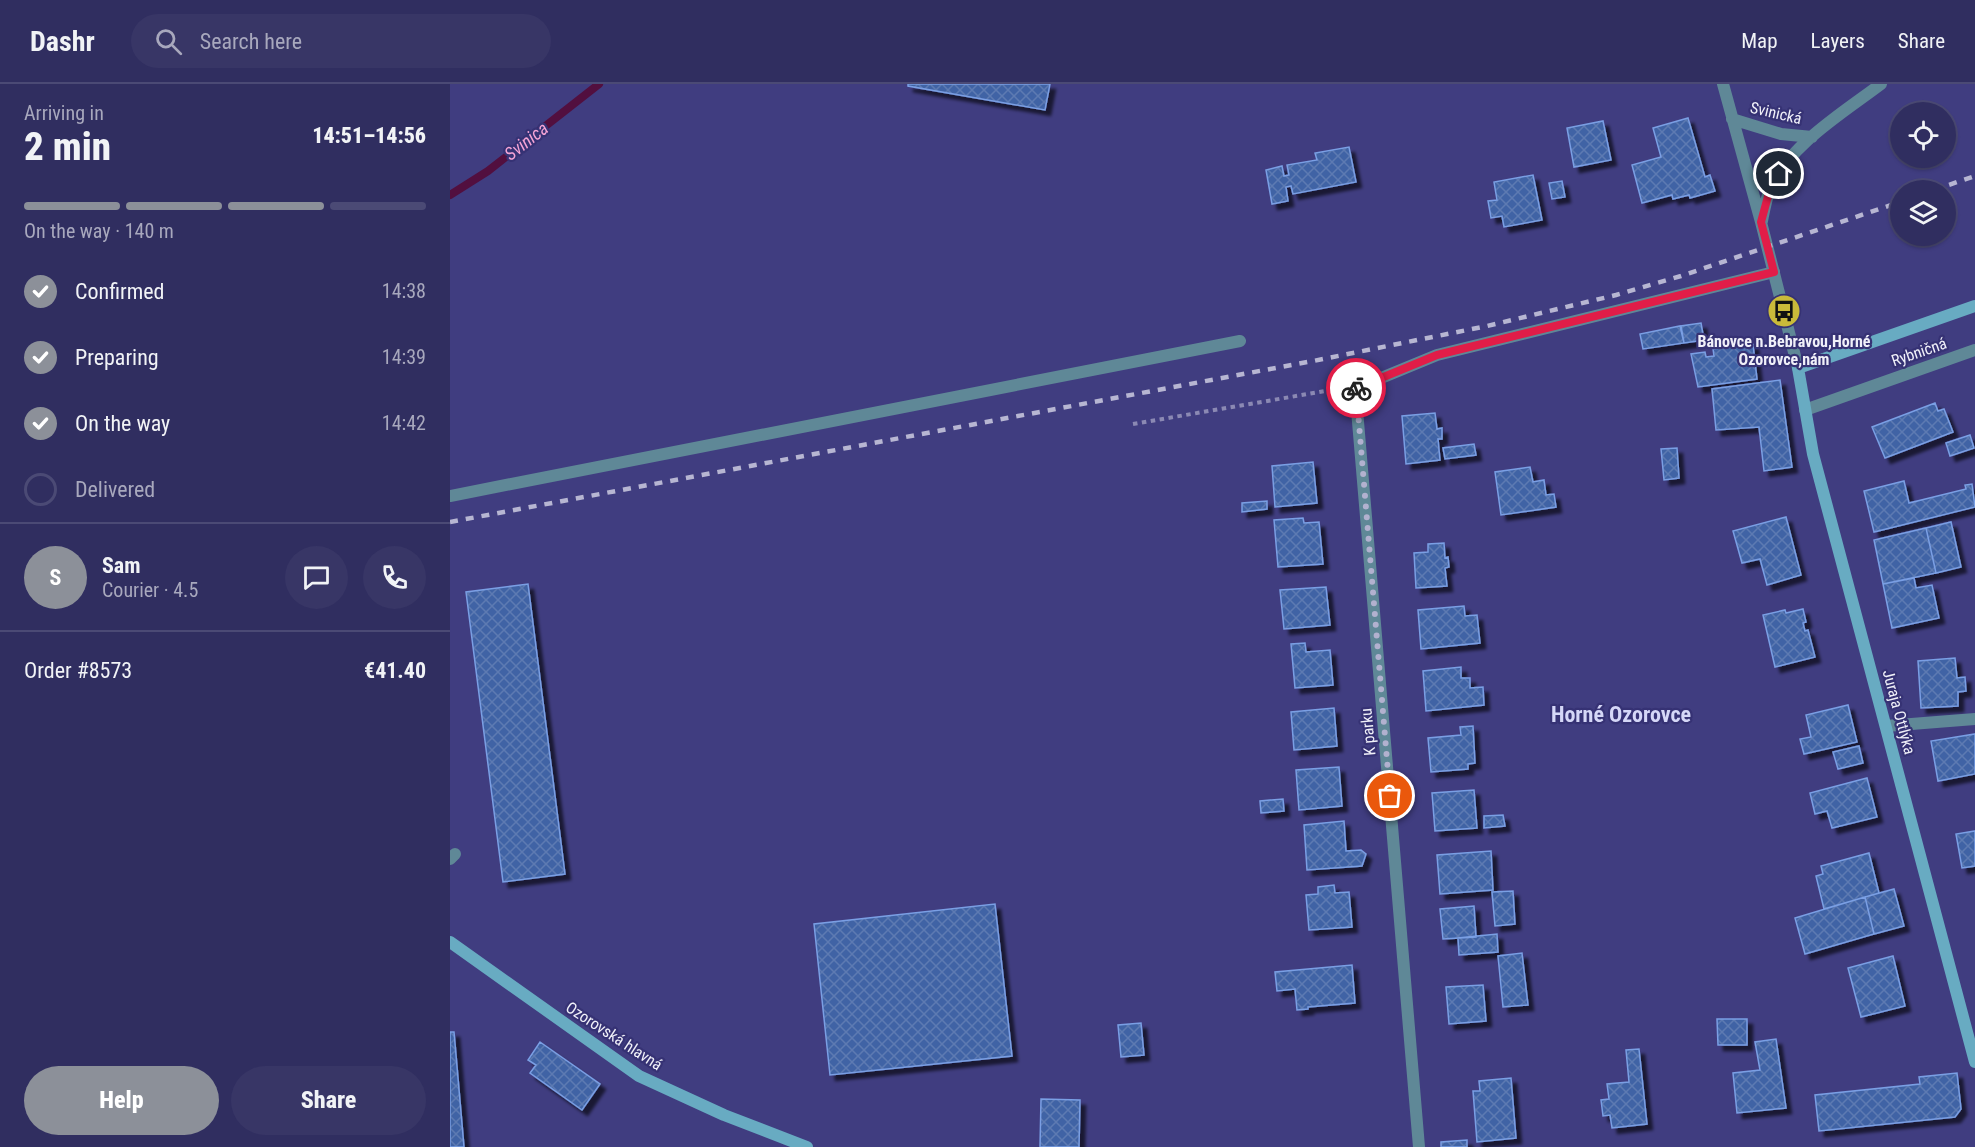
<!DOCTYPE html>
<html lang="en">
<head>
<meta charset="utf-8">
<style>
  body { margin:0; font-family:"Roboto Condensed",sans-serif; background:#383666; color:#f1f3f6; height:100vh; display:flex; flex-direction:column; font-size:22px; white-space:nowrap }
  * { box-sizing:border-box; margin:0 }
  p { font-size:20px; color:#a8a8bd }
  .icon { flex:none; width:33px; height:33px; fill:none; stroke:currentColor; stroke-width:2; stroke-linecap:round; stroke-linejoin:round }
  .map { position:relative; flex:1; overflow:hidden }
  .sheet { display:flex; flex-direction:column; background:#302e60; width:450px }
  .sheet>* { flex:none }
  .tools { position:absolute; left:1440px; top:18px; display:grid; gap:12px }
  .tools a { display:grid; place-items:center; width:66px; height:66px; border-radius:50%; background:#302e60; box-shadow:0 2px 4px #0004,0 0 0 2px #4b4a75; font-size:30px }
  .pin { position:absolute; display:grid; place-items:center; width:51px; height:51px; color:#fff; margin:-26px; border:3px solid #fff; border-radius:50%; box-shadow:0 2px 6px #0007 }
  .courier { position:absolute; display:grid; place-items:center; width:60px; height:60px; margin:-30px; border:4px solid #e11d48; border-radius:50%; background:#fff; color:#222; box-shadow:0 2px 8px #0007 }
  .head em { font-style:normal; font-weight:800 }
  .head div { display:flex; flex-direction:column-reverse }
  .head { display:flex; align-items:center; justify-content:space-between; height:102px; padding:0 24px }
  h1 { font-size:39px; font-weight:800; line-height:45px }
  .bar { display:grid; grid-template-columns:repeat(4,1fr); gap:9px 6px; align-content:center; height:72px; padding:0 24px }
  .bar i { height:8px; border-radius:4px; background:#4b4a75 }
  .bar .active { background:#8c9099 }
  .bar p { grid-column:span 4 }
  .line { display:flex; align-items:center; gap:15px; padding:0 24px; border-top:2px solid #4b4a75 }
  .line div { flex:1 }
  .round { display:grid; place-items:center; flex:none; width:63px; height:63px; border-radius:32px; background:#383666 }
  ol { padding:0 24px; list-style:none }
  li { display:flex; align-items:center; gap:18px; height:66px }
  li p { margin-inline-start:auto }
  li .icon { padding:6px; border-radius:50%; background:#8c9099; color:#fff; stroke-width:4 }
  li:last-child { color:#a8a8bd }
  li i { width:33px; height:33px; border:3px solid #4b4a75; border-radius:50% }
  .cta { display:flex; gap:12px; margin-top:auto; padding:12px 24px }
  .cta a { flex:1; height:69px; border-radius:36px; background:#8c9099; color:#fff; font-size:24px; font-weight:800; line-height:69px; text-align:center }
  .cta a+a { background:#383666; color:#f1f3f6 }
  header { display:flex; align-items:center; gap:36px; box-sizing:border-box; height:84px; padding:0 30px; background:#302e60; border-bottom:2px solid #4b4a75 }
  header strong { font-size:28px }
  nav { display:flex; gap:33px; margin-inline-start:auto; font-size:21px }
  .search { width:420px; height:54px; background:#383666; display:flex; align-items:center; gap:15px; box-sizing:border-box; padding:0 21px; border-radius:33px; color:#a8a8bd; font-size:22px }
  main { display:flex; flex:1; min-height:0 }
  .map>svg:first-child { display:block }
</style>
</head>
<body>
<header>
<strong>Dashr</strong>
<div class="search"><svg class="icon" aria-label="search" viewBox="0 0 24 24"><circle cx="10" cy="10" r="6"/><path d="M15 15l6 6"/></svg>Search here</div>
<nav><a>Map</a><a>Layers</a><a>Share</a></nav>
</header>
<main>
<section class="sheet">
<div class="head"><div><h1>2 min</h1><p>Arriving in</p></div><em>14:51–14:56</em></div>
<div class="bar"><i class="active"></i><i class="active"></i><i class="active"></i><i></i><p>On the way · 140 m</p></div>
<ol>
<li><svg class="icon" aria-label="check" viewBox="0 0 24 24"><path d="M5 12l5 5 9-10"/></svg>Confirmed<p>14:38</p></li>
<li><svg class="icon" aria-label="check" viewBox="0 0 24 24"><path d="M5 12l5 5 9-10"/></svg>Preparing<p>14:39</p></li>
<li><svg class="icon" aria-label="check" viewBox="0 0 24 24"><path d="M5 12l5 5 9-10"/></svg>On the way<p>14:42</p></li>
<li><i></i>Delivered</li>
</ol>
<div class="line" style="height:108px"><b class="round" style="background:#8c9099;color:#fff">S</b><div><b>Sam</b><p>Courier · 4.5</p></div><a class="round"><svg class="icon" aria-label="chat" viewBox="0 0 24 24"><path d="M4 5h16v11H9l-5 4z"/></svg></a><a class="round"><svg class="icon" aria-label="phone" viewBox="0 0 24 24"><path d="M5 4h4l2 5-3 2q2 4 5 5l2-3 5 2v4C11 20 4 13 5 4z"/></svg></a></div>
<div class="line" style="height:78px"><div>Order #8573</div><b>€41.40</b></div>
<div class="cta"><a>Help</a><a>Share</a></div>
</section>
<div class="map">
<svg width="1525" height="1063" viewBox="0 0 1525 1063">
  <defs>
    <pattern id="building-cross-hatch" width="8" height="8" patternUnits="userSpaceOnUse" patternTransform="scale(1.5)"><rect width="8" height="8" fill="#4163a5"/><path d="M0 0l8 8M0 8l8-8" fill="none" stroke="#5d7ab2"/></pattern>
    <filter id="shadow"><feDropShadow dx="5.5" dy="5.5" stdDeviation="1.5" flood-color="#0009"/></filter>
  </defs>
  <rect width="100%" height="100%" fill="#403d80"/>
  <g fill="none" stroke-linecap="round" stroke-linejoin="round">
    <path stroke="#520f3f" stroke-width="8" d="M0,111l38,-24 111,-87"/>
  </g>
  <path fill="url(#building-cross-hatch)" stroke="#7a9fe4" stroke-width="1.5" filter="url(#shadow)" d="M458,0h142l-5,26 -137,-24z
    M1238,34l17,59 5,-2 5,16 -25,7 -1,-3 -16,4 -1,-4 -30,8 -10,-38 29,-8 -8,-29z
    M1153,37l8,39 -37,7 -7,-39z
    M899,63l7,35 -63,12 -2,-8 -5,1 2,14 -16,3 -6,-34 16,-4 2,10 5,-1 -2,-10 30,-5 -2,-7z
    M1083,91l9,45 -38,7 -2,-11 -11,2 -3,-17 9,-1 -3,-18z
    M1112,97l3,16 -13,2 -3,-16z
    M1251,239l3,17 -20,3 -3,-17z
    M1230,242l4,17 -41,6 -3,-15z
    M1303,260l4,35 -59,8 -7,-33 14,-2 1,5 8,-1 -1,-7z
    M1330,296l12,87 -28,4 -5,-44 -43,3 -4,-41z
    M1485,319l3,8 6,-2 9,23 -68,26 -13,-31z
    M985,329l2,16 5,-1v11h-4l2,21 -34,4 -4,-48z
    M1520,351l4,13 -24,8 -4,-13z
    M1024,360l2,11 -31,4 -2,-11z
    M1227,364l2,30 -15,2 -3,-31z
    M863,378l4,41 -42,4 -3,-41z
    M1080,383l3,15 11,-2 2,15 8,-1 2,13 -55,8 -6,-43z
    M1454,397l5,22 57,-14 -1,-4 7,-1 3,23 -101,25 -10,-41z
    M817,417v8l-25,3v-9z
    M1336,433l15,58 -34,10 -7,-26 -18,4 -9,-32z
    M853,434l1,5 15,-1 4,42 -45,3 -4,-47z
    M1501,438l10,45 -25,6 -10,-45z
    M1476,444l10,45 -53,11 -9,-44z
    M994,459l1,15 3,-1 1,10 -4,1 2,18 -31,2 -2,-35 14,-1v-8z
    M1464,494l2,10 16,-3 7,33 -47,10 -9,-44z
    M78,500l37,290 -62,8 -37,-290z
    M876,503l4,38 -46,4 -4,-39z
    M1014,522l1,10 12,-1 3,28 -59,6 -3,-39z
    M1353,525l3,13 -3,1 2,8 3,-1 7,27 -40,10 -12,-52 22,-5 1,3z
    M855,559l1,9 24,-2 3,35 -38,3 -4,-44z
    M1505,574l2,20 8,-1 1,14 -8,1v14l-37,2 -3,-47z
    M1011,583v11h9v10l13,-1 1,18 -58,6 -3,-40z
    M1398,621l9,37 -53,12 -4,-15 11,-2 -5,-22z
    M884,624l3,38 -43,4 -3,-38z
    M1023,642l2,37 -7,1v5l-37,3 -3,-34 33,-3 -1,-8z
    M1525,650v40l-37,7 -7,-40z
    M1409,662l4,17 -25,6 -5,-17z
    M889,683l3,39 -43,4 -3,-40z
    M1417,694l10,39 -45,11 -5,-17 -12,3 -5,-21z
    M1024,706l3,38 -42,3 -3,-38z
    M833,715l1,12 -23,2 -1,-12z
    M1053,731l2,11 -21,2v-12z
    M894,737l2,30 15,-1 5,4 -4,12 -55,4 -3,-45z
    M1525,747v35l-13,2 -6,-34z
    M1041,767l2,39 -53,4 -3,-39z
    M1419,769l10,40 -55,16 -8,-33 7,-2 -2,-8z
    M884,801l1,8 14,-1 3,35 -43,3 -3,-35 12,-1v-7z
    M1444,805l10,37 -30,8 -9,-37z
    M1063,807l2,33 -20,2 -3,-34z
    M1415,813l9,37 -69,20 -10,-36z
    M545,820l17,152 -182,19 -16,-151z
    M1024,822l2,31 -33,2 -3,-30z
    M1047,850l1,18 -39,3 -1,-17z
    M1072,869l6,52 -25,2 -5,-51z
    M1443,872l12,50 -44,11 -13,-49z
    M902,881l3,38 -47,4v2l-11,1 -2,-21 -18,2 -2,-19z
    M1033,901l3,36 -37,3 -3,-37z
    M1267,935h30v26h-29z
    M691,939l3,32 -23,2 -3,-32z
    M0,948h4l10,115h-14z
    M1326,955l10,69 -49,5 -4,-40 27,-3 -5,-28z
    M90,958l60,42 -18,26 -52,-37 6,-8 -8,-5z
    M1189,965l8,75 -35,4 -2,-13 -7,1 -2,-16 8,-1 -2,-15 22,-2 -3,-32z
    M1507,989l4,36 -6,8 -136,14 -4,-36 105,-11 -1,-7z
    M1061,994l5,60 -39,4 -4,-51h7l-1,-10z
    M591,1015l39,1 -1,47h-39z
    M1017,1056v7h-26v-5z"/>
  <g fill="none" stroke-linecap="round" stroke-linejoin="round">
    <path stroke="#8b89b3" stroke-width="4" stroke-dasharray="4.5 4.5" stroke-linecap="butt" d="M683,340l204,-35"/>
    <path stroke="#5f8897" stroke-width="12" d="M905,302l14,-3 68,-28 337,-83
      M0,412l790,-155
      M0,775l5,-5"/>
    <path stroke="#5f8897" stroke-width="12" d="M1273,0l38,138 37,146
      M1282,35l49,15 31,3
      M1312,137c2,-10 4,-22 8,-32 19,-44 74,-77 111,-105
      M905,302l64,761
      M1355,326l170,-60
      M1436,642l89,-7"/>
    <path stroke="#68abc2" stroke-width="12" d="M1525,222l-177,62 15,86 162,608
      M0,858l189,134 85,39 83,32"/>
    <path stroke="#b7b6d2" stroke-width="4.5" stroke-dasharray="8 8" stroke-linecap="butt" d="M1484,106l41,-14
      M0,438l863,-161 174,-35 129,-31 65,-19 219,-74"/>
  </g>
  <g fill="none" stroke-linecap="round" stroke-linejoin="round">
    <path stroke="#b2b1cf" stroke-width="6" stroke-dasharray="0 10.8" d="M906,304l34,408"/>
    <path stroke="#e11d48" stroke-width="8" d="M906,304l-1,-2 14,-3 68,-28 337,-83 -13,-50 9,-33 9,-15"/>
  </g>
  <defs>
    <g id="bus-disc" transform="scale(1.725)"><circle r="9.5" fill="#caba3a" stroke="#363274"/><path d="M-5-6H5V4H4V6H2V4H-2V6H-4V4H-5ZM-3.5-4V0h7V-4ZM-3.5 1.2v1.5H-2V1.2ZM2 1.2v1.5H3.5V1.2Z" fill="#111"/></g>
  </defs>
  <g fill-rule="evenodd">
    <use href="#bus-disc" x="1334" y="227"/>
  </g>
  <g text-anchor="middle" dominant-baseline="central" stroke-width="4.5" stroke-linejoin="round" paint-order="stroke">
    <g font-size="16" fill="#f0f0f9" stroke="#363274">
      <text transform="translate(1326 29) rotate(13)">Svinická</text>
      <text transform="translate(1469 268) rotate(-19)">Rybničná</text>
      <text transform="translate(1449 628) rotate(75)">Juraja Ottlýka</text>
      <text transform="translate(918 648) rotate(-95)">K parku</text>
      <text transform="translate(164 952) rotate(33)">Ozorovská hlavná</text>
    </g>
    <g font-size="16" font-weight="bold" fill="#f0f0f9" stroke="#363274">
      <text x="1334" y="257">Bánovce n.Bebravou,Horné<tspan x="1334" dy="18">Ozorovce,nám</tspan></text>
    </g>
    <g font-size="18" font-style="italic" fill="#f5a4d6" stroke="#363274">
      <text transform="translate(76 57) rotate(-38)">Svinica</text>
    </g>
    <g font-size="22" font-weight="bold" fill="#d5d7f7" stroke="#363274">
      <text x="1171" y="630">Horné Ozorovce</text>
    </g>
  </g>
</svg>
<div class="tools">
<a><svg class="icon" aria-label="locate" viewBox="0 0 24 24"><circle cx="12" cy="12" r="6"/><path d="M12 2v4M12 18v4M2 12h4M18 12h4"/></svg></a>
<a><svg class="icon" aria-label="layers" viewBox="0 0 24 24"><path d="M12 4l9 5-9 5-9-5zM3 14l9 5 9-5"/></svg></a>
</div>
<div class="pin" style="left:940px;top:712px;background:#ea580c"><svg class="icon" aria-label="bag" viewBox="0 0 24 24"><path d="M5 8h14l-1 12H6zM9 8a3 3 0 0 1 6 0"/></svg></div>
<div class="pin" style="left:1329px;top:90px;background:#1f2937"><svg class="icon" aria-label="home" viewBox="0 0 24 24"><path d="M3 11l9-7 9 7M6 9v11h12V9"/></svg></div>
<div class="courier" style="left:906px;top:304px"><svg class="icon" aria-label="bike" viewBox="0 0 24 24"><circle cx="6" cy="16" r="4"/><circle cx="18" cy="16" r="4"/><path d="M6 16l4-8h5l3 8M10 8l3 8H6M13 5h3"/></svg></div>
</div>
</main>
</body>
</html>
